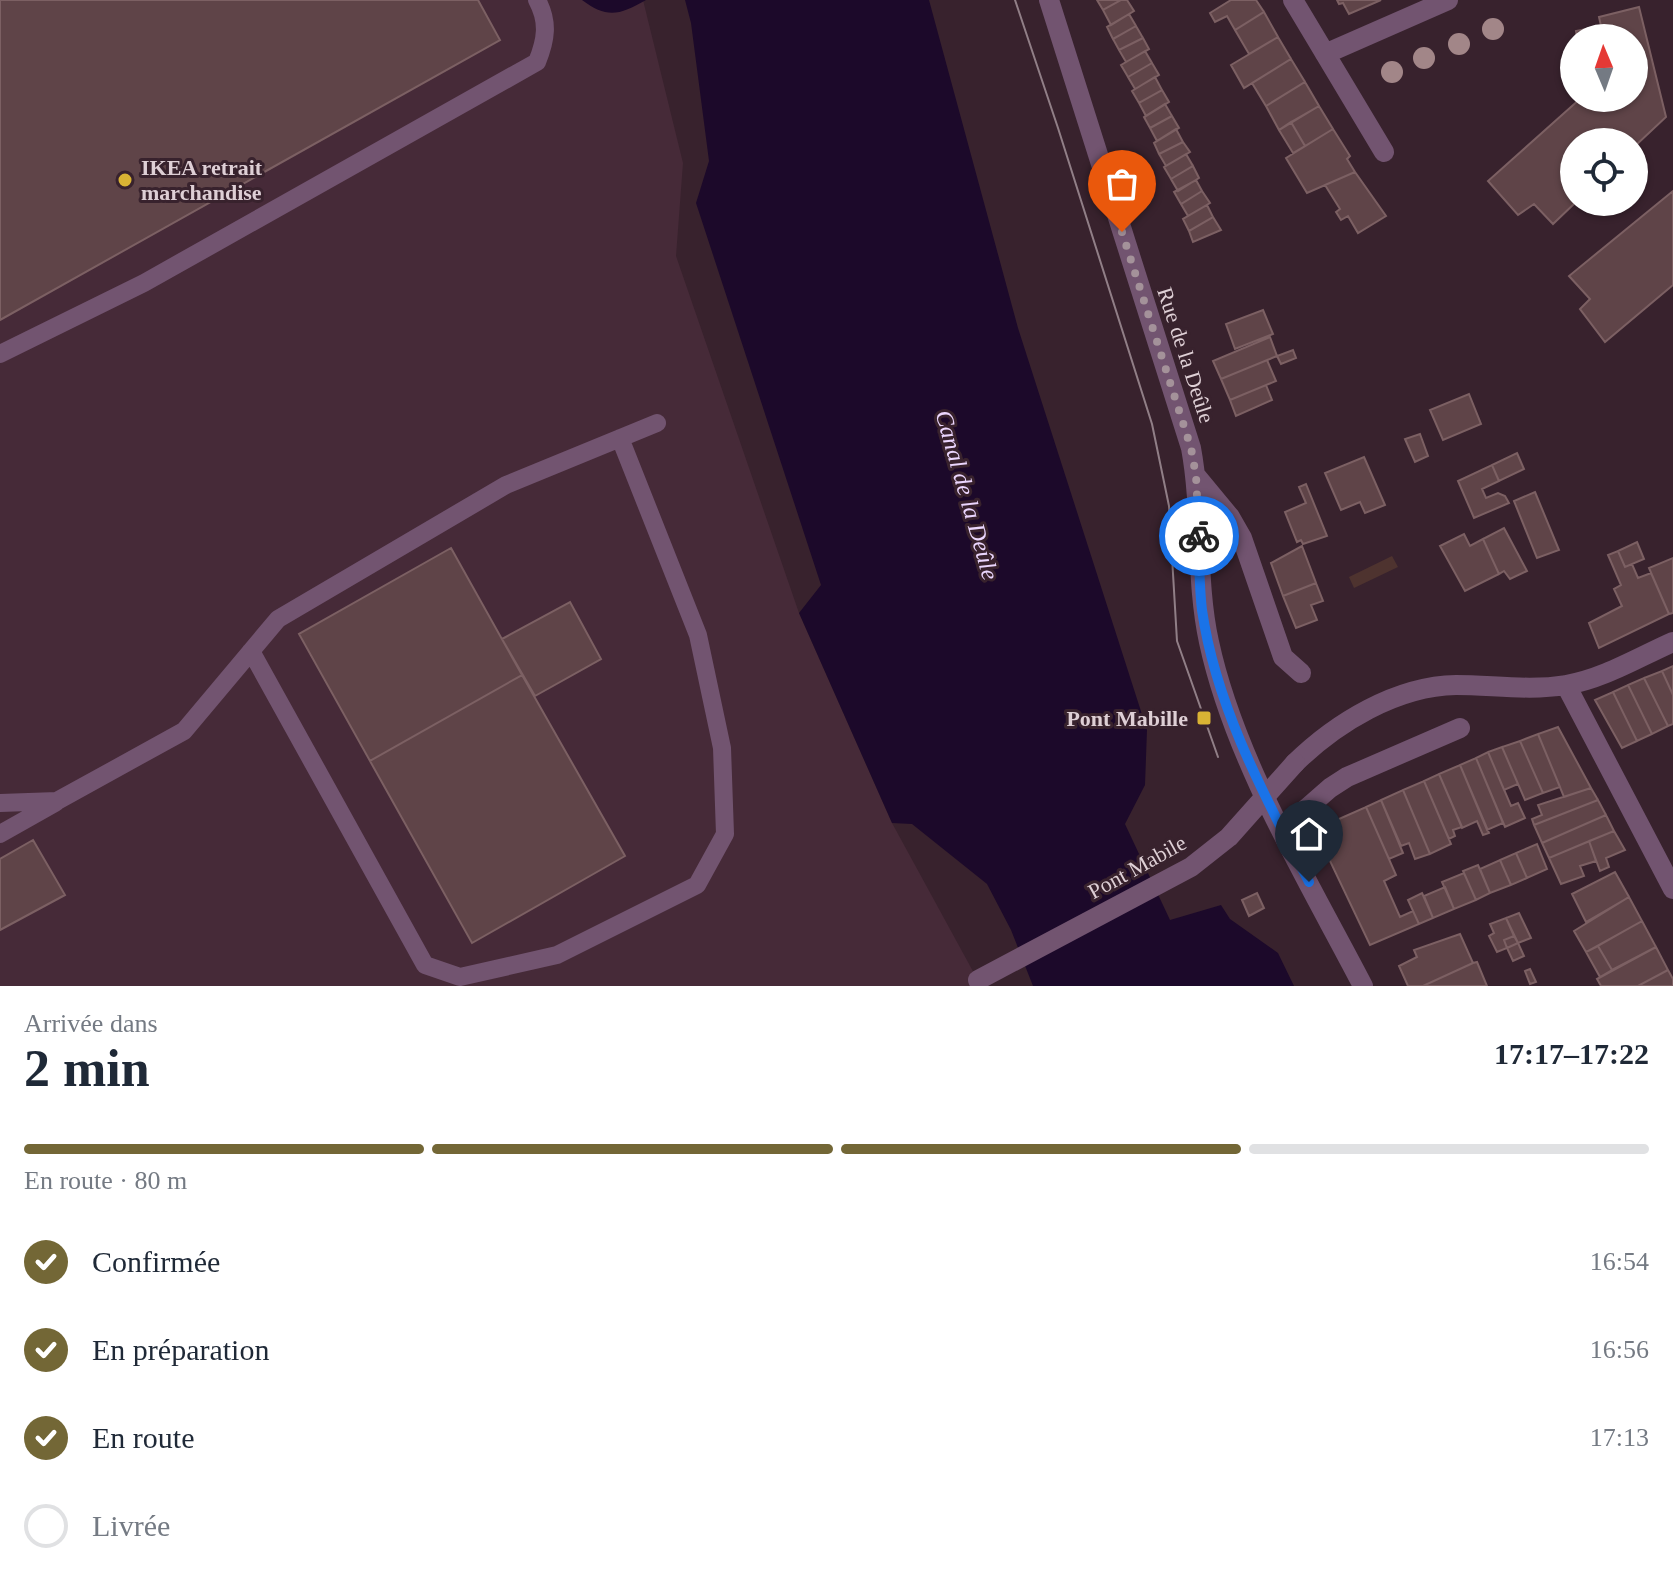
<!DOCTYPE html>
<html lang="fr">
<head>
<meta charset="utf-8">
<style>
  body { margin:0; font-family:"Times New Roman",serif; background:#f6f6f7; color:#1f2937; height:100vh; display:flex; flex-direction:column; font-size:30px; white-space:nowrap }
  * { box-sizing:border-box; margin:0 }
  p { font-size:26px; color:#747a83 }
  .icon { flex:none; width:44px; height:44px; fill:none; stroke:currentColor; stroke-width:2; stroke-linecap:round; stroke-linejoin:round }
  .map { position:relative; height:986px; overflow:hidden }
  .details { display:flex; flex-direction:column; background:#fff; flex:1 }
  .details>* { flex:none }
  .needle { width:52px; rotate:358deg }
  .controls { position:absolute; left:1560px; top:24px; display:grid; gap:16px }
  .controls a { display:grid; place-items:center; width:88px; height:88px; border-radius:50%; background:#fff; box-shadow:0 2px 6px #0004; font-size:40px }
  .pin { position:absolute; display:grid; place-items:center; width:68px; height:68px; color:#fff; margin:-82px -34px; border-radius:50% 50% 50% 0; rotate:-45deg; box-shadow:0 0 8px #0007 }
  .pin .icon { rotate:45deg }
  .courier { position:absolute; display:grid; place-items:center; width:80px; height:80px; margin:-40px; border:6px solid #1a73e8; border-radius:50%; background:#fff; color:#222; box-shadow:0 2px 10px #0007 }
  .overview em { font-style:normal; font-weight:600 }
  .overview div { display:flex; flex-direction:column-reverse }
  .overview { display:flex; align-items:center; justify-content:space-between; height:136px; padding:0 24px }
  h1 { font-size:52px; font-weight:600; line-height:60px }
  .bar { display:grid; grid-template-columns:repeat(4,1fr); gap:12px 8px; align-content:center; height:96px; padding:0 24px }
  .bar i { height:10px; border-radius:6px; background:#e0e1e3 }
  .bar .on { background:#736736 }
  .bar p { grid-column:span 4 }
  ol { padding:0 24px; list-style:none }
  li { display:flex; align-items:center; gap:24px; height:88px }
  li p { margin-inline-start:auto }
  li .icon { padding:8px; border-radius:50%; background:#736736; color:#fff; stroke-width:4 }
  li:last-child { color:#747a83 }
  li i { width:44px; height:44px; border:4px solid #e0e1e3; border-radius:50% }
  .map>svg:first-child { display:block }
</style>
</head>
<body>
<div class="map">
<svg width="1673" height="986" viewBox="0 0 1673 986">
  <rect width="100%" height="100%" fill="#38222d"/>
  <path fill="#462a38" d="M0,0h643l40,163 -7,93 123,357 93,210 89,163h-981z"/>
  <path fill="#4e332f" d="M1392,556l6,11 -44,21 -5,-11z"/>
  <path fill="#1c092a" d="M582,0h64c-26,15 -39,19 -64,0z
    M685,0h244l89,328 129,402 -2,55 -20,39 45,96 51,-15 9,14 48,34 16,33h-261l-22,-56 -24,-46 -75,-60 -20,-1 -93,-210 22,-28 -125,-382 13,-42 -18,-138z"/>
  <path fill="#5f4448" stroke="#7c6063" stroke-width="2" d="M0,0h478l22,40 -500,280z
    M1097,0h24l-18,10z
    M1121,0h6l7,11 -23,14 -8,-15z
    M1231,0h25l8,12 -29,18 -8,-14 -12,6 -5,-9z
    M1337,0h44l-32,14 -6,-11 -4,1z
    M1639,7l27,110 -32,30v-5h-60v60h2l-23,22 -19,-20 -16,11 -30,-34 93,-83h53v-60h-57l-1,-7 25,-5 -2,-9z
    M1264,12l14,25 -29,17 -14,-24z
    M1129,14l7,12 -23,13 -6,-12z
    M1136,26l7,12 -24,12 -6,-11z
    M1278,37l13,22 -47,29 -13,-23z
    M1143,38l6,11 -23,13 -7,-12z
    M1145,51l7,12 -24,14 -7,-12z
    M1291,59l14,23 -39,24 -14,-23z
    M1152,63l7,12 -24,14 -7,-12z
    M1155,77l7,13 -23,13 -7,-12z
    M1305,82l14,24 -40,24 -13,-24z
    M1162,90l7,12 -23,14 -7,-13z
    M1165,104l7,12 -22,12 -6,-11z
    M1319,106l14,23 -28,17 -14,-24z
    M1172,116l7,12 -22,13 -7,-13z
    M1291,122l14,24 -12,7 -14,-23z
    M1176,129l7,13 -24,12 -5,-11z
    M1333,129l17,27 -3,3 8,13 -48,21 -21,-35z
    M1183,142l7,10 -24,14 -7,-12z
    M1186,154l7,12 -22,13 -7,-12z
    M1193,166l6,12 -21,13 -7,-12z
    M1355,172l31,44 -28,17 -10,-17 -7,4 -5,-8 4,-3 -15,-24z
    M1196,180l6,11 -21,13 -7,-12z
    M1202,191l8,12 -22,13 -7,-12z
    M1673,191v94l-68,57 -25,-33 10,-10 -21,-23z
    M1207,205l6,12 -24,14 -6,-12z
    M1213,217l8,13 -28,12 -4,-11z
    M1263,310l10,24 -38,15 -9,-25z
    M1270,337l7,19 -56,23 -8,-18z
    M1293,350l3,8 -15,6 -4,-8z
    M1267,360l9,21 -46,19 -9,-21z
    M1266,385l6,15 -36,16 -6,-16z
    M1469,394l12,30 -38,16 -13,-30z
    M1420,434l8,22 -13,6 -10,-23z
    M1517,453l7,16 -25,12 -7,-16z
    M1364,457l21,48 -20,8 -5,-11 -19,8 -16,-37z
    M1492,465l7,16 -17,8 4,9 12,-5 7,3 4,7 -35,15 -16,-37z
    M1306,484l21,52 -24,8 -2,-4 -4,2 -12,-30 21,-9 -7,-16z
    M1535,492l24,58 -22,8 -23,-57z
    M1504,528l23,43 -17,8 -6,-8 -5,3 -16,-35z
    M1464,534l6,12 13,-7 16,35 -34,17 -25,-45z
    M1637,542l7,17 -19,8 -7,-16z
    M1302,546l14,37 -33,13 -12,-33z
    M451,548l71,127 -152,86 -71,-127z
    M1618,551l7,16 7,-3 6,14 13,-5 18,41 -70,34 -10,-25 33,-17 -8,-17 7,-4 -13,-30z
    M1673,558v55l-4,1 -20,-46z
    M1316,583l7,18 -12,4 6,15 -21,8 -13,-32z
    M570,602l31,57 -66,37 -33,-57z
    M1673,666v29l-11,-24z
    M1662,671l11,24v29l-5,2 -24,-48z
    M522,675l103,181 -153,87 -102,-182z
    M1644,678l24,48 -16,8 -24,-49z
    M1628,685l24,49 -15,7 -24,-49z
    M1613,692l24,49 -15,7 -27,-48z
    M1558,727l33,61 -27,9 -26,-63z
    M1538,734l22,53 -17,6 -23,-52z
    M1520,741l23,52 -18,7 -23,-53z
    M1502,747l16,37 -14,6 -16,-38z
    M1488,752l23,54 7,-3 7,15 -20,9 -29,-69z
    M1476,758l27,65 -16,7 -27,-65z
    M1460,765l29,68 -6,2 -6,-14 -15,7 -23,-54z
    M1439,774l23,53 -9,3 2,6 -6,3 -25,-58z
    M1424,781l27,63 -21,10 -27,-64z
    M1591,788l7,12 -64,25 -2,-6 10,-4 -4,-10z
    M1403,790l27,64 -15,5 -6,-16 -8,3 -20,-46z
    M1381,800l22,53 -14,6 -23,-52z
    M1598,800l8,15 -64,28 -8,-18z
    M1366,807l30,68 -12,6 16,36 13,-6 6,13 -49,21 -40,-84 9,-42z
    M1606,815l8,16 -65,27 -7,-15z
    M1614,831l11,19 -19,8 3,9 -9,4 -11,-30z
    M33,840l32,55 -65,35v-71z
    M1589,841l7,20 -16,5 4,10 -23,8 -12,-26z
    M1537,844l10,25 -20,9 -11,-25z
    M1516,853l11,25 -16,7 -11,-25z
    M1500,860l11,25 -21,8 -10,-24z
    M1478,865l12,28 -14,7 -13,-29z
    M1615,872l14,25 -43,25 -14,-28z
    M1464,873l12,27 -22,9 -12,-27z
    M1445,887l9,22 -21,9 -9,-22z
    M1257,893l7,15 -15,8 -7,-16z
    M1422,893l11,25 -14,6 -11,-24z
    M1629,897l13,24 -56,31 -12,-21z
    M1519,913l12,25 -13,5 -12,-25z
    M1506,918l8,18 -10,4 3,8 -10,4 -8,-16 5,-3 -4,-9z
    M1642,921l14,26 -44,23 -14,-24z
    M1460,934l13,29 -50,23h-15l-9,-20 18,-9 -3,-7z
    M1514,936l4,7 -11,5 -3,-8z
    M1518,943l6,13 -11,5 -6,-13z
    M1598,946l14,24 -12,7 -14,-25z
    M1656,947l12,23 -30,16h-37l-4,-7z
    M1477,962l10,24h-64l50,-23z
    M1530,969l6,13 -6,2 -5,-13z
    M1668,970l5,9v7h-35z"/>
  <g fill="none" stroke-linecap="round" stroke-linejoin="round">
    <path stroke="#725470" stroke-width="18" d="M0,354l144,-71 393,-221c9,-22 12,-40 0,-62
      M251,651l174,314 35,12 97,-22 140,-70 28,-51 -3,-86 -24,-113 -78,-197
      M0,803l57,-2 127,-70 94,-112 228,-134 151,-62
      M0,834l55,-31"/>
    <path stroke="#725470" stroke-width="20" d="M1049,0l142,448c12,65 4,130 18,194 25,117 99,238 154,344
      M1293,0l91,152
      M1325,54l123,-54
      M1196,476l34,41 12,21 41,119 18,16
      M1566,685l107,204
      M1295,763c41,-40 101,-77 161,-78 36,0 74,6 110,0 37,-6 73,-28 107,-43
      M1282,830l48,-42 17,-11 113,-49"/>
    <path stroke="#917f87" stroke-width="2" d="M1015,0l43,128 94,296 17,82 8,135 41,116"/>
    <path stroke="#725470" stroke-width="20" d="M978,980l213,-113 38,-30 66,-74"/>
  </g>
  <g fill="#a28688">
    <circle cx="1493" cy="29" r="11"/>
    <circle cx="1459" cy="44" r="11"/>
    <circle cx="1424" cy="58" r="11"/>
    <circle cx="1392" cy="72" r="11"/>
  </g>
  <g fill="none" stroke-linecap="round" stroke-linejoin="round">
    <path stroke="#a4929a" stroke-width="8" stroke-dasharray="0 14.4" d="M1122,232l69,216 5,28 3,60"/>
    <path stroke="#1a73e8" stroke-width="10" d="M1199,536c0,25 0,49 3,74 14,97 63,187 107,272"/>
  </g>
  <g fill="#d9b334" stroke="#38222d" stroke-width="3">
    <circle cx="125" cy="180" r="8"/>
    <rect x="1196" y="710" width="16" height="16" rx="4"/>
  </g>
  <g text-anchor="middle" dominant-baseline="central" stroke-width="6" stroke-linejoin="round" paint-order="stroke">
    <g font-size="22" font-weight="bold" fill="#decfd5" stroke="#38222d" text-anchor="start">
      <text x="141" y="167">IKEA retrait<tspan x="141" dy="25">marchandise</tspan></text>
      <text x="1188" y="718" text-anchor="end">Pont Mabille</text>
    </g>
    <g font-size="22" fill="#decfd5" stroke="#38222d">
      <text transform="translate(1186 355) rotate(72)">Rue de la Deûle</text>
      <text transform="translate(1137 867) rotate(-29)">Pont Mabile</text>
    </g>
    <g font-size="24" font-style="italic" fill="#ebd6fe" stroke="#38222d">
      <text transform="translate(967 495) rotate(74)">Canal de la Deûle</text>
    </g>
  </g>
</svg>
<div class="controls">
<a><svg class="needle" viewBox="-14 -14 28 28"><path d="M0-13l5 13h-10z" fill="#e53935"/><path d="M0 13l5-13h-10z" fill="#747a83"/></svg></a>
<a><svg class="icon" aria-label="locate" viewBox="0 0 24 24"><circle cx="12" cy="12" r="6"/><path d="M12 2v4M12 18v4M2 12h4M18 12h4"/></svg></a>
</div>
<div class="pin" style="left:1122px;top:232px;background:#ea580c"><svg class="icon" aria-label="bag" viewBox="0 0 24 24"><path d="M5 8h14l-1 12H6zM9 8a3 3 0 0 1 6 0"/></svg></div>
<div class="pin" style="left:1309px;top:882px;background:#1f2937"><svg class="icon" aria-label="home" viewBox="0 0 24 24"><path d="M3 11l9-7 9 7M6 9v11h12V9"/></svg></div>
<div class="courier" style="left:1199px;top:536px"><svg class="icon" aria-label="bike" viewBox="0 0 24 24"><circle cx="6" cy="16" r="4"/><circle cx="18" cy="16" r="4"/><path d="M6 16l4-8h5l3 8M10 8l3 8H6M13 5h3"/></svg></div>
</div>
<section class="details">
<div class="overview"><div><h1>2 min</h1><p>Arrivée dans</p></div><em>17:17–17:22</em></div>
<div class="bar"><i class="on"></i><i class="on"></i><i class="on"></i><i></i><p>En route · 80 m</p></div>
<ol>
<li><svg class="icon" aria-label="check" viewBox="0 0 24 24"><path d="M5 12l5 5 9-10"/></svg>Confirmée<p>16:54</p></li>
<li><svg class="icon" aria-label="check" viewBox="0 0 24 24"><path d="M5 12l5 5 9-10"/></svg>En préparation<p>16:56</p></li>
<li><svg class="icon" aria-label="check" viewBox="0 0 24 24"><path d="M5 12l5 5 9-10"/></svg>En route<p>17:13</p></li>
<li><i></i>Livrée</li>
</ol>
</section>
</body>
</html>
